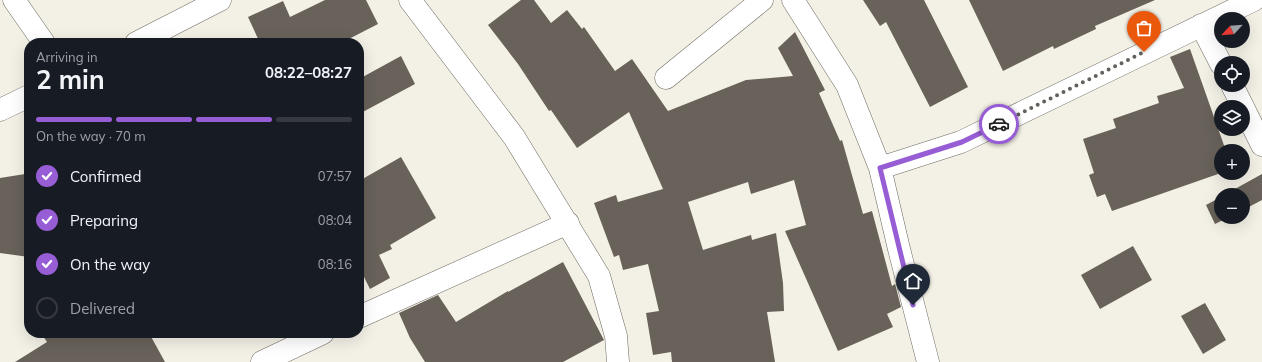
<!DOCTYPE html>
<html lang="en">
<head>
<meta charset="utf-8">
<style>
  body { margin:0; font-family:Mulish,sans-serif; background:#20242c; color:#f1f3f6; height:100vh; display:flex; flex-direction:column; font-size:15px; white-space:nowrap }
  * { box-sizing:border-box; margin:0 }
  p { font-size:13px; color:#9ea1a6 }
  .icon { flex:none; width:22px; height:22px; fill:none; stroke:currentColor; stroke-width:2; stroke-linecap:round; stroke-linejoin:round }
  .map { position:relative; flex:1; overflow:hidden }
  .side { position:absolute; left:24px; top:38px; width:340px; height:300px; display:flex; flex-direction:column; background:#171b24; border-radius:16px; box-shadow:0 4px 16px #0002 }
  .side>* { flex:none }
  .needle { width:26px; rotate:244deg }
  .tools { position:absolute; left:1214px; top:12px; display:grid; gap:8px }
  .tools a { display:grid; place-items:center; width:36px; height:36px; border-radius:50%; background:#171b24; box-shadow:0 4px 16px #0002; font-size:20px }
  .pin { position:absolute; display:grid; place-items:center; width:34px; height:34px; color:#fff; margin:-41px -17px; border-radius:50% 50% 50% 0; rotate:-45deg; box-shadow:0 0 4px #0007 }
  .pin .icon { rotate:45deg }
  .courier { position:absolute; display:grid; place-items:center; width:40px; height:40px; margin:-20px; border:3px solid #975dd5; border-radius:50%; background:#fff; color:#222; box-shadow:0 1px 5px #0007 }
  .headline em { font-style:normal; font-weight:700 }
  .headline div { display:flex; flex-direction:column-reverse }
  .headline { display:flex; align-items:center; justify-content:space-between; height:68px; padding:0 12px }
  h1 { font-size:26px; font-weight:700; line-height:30px }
  .bar { display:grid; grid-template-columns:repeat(4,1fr); gap:6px 4px; align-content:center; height:48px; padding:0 12px }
  .bar i { height:5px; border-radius:3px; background:#363941 }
  .bar .on { background:#975dd5 }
  .bar p { grid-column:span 4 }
  ol { padding:0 12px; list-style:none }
  li { display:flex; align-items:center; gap:12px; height:44px }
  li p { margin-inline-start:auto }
  li .icon { padding:4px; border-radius:50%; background:#975dd5; color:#fff; stroke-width:4 }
  li:last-child { color:#9ea1a6 }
  li i { width:22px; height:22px; border:2px solid #363941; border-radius:50% }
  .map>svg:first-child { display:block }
</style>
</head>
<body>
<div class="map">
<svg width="1262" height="362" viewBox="0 0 1262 362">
  <rect width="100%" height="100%" fill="#f3f0e6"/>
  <path fill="#68625a" d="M325,0h41l12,24 -37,19h-81l-12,-26 35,-16 7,16z
    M521,0h13l17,23 16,-13 15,19 2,-2 31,44 17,-12 36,52 78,-31 47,-4 -15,-28 17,-16 30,58 -6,3 21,48 2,-1 21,74 9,-3 20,75 3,-2 6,23 -14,7 6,13 -55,24 -53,-120 21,-6 -12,-45 -43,14 -3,-12 -60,20 15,48 48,-15 1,5 24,-7 7,50 1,28 -17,1 8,50h-103l-1,-10 -18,3 -7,-42 13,-2 -11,-47 -25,6 -4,-15 -5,2 -20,-54 22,-8 2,7 45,-13 -34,-77 -52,36 -26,-38 -2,1 -31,-47 -30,-39z
    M863,0h61l44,87 -38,20 -44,-85 -6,4z
    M969,0h186l-60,26 1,3 -42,20 -1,-3 -50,25z
    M1190,49l36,102h-5v22l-109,38 -7,-17 -8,3 -8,-22 5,-2 -11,-34 33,-11 -3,-9 46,-16 -2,-7 27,-8 -14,-31z
    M401,56l14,28 -56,30v-35z
    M401,157l35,61 -46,27 2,4 -13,6 11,23 -20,11 -11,-22v-86z
    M25,174l4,24v59l-29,-4v-75z
    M1262,174v26l-19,10v-15h-19z
    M1221,197v20h8l-14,7 -9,-19z
    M1133,246l19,34 -52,29 -19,-34z
    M563,262l41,78 -41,22h-138l-15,-24 -11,-25 39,-18 18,27 52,-31v1z
    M1205,303l21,37 -23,14 -22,-38z
    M41,333h108l16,29h-150l32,-20z"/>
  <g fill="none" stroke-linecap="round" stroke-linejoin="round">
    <g stroke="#6e6b63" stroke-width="23">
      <path id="minor" d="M14,0l30,43
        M410,0l104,137 85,139 17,60 2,26
        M793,0l54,85 33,83 19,81 29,113
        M1201,25l20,39
        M136,43l84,-43
        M666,78l96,-78
        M1232,85l11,22
        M1243,107l19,38
        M0,110l29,-14
        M880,168l81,-26 293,-142
        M359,317l209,-94
        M262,362l61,-29"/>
    </g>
    <use href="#minor" stroke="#fff" stroke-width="22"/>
  </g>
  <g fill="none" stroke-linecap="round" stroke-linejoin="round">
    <path stroke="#63615c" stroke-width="4" stroke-dasharray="0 7.2" d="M999,124l145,-72"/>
    <path stroke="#975dd5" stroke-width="5" d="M913,305l-33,-137 82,-26 37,-18"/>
  </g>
</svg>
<div class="tools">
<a><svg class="needle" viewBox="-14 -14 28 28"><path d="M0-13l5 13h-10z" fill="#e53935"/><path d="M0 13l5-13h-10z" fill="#9ea1a6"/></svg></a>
<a><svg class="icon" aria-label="locate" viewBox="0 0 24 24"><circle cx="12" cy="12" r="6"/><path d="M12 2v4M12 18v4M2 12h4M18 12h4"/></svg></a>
<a><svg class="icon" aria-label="layers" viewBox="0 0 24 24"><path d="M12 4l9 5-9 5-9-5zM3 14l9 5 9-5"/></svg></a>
<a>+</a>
<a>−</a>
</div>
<div class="pin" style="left:1144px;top:52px;background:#ea580c"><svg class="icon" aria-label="bag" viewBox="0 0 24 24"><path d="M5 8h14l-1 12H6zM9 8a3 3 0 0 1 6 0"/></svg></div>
<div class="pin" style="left:913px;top:305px;background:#1f2937"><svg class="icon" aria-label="home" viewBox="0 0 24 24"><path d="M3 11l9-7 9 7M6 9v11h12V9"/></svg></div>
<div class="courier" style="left:999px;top:124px"><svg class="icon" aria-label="car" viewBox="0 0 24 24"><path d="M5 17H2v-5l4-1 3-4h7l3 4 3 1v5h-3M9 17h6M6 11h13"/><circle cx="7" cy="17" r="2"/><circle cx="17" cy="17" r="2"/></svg></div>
<section class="side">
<div class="headline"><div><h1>2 min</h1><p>Arriving in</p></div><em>08:22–08:27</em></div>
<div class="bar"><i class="on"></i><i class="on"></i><i class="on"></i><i></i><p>On the way · 70 m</p></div>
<ol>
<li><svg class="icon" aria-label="check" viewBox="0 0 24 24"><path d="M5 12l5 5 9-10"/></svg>Confirmed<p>07:57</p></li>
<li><svg class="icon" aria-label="check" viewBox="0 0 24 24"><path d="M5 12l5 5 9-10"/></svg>Preparing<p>08:04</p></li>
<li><svg class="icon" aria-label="check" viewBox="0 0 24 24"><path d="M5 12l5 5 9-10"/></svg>On the way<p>08:16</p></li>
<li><i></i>Delivered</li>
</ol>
</section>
</div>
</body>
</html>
